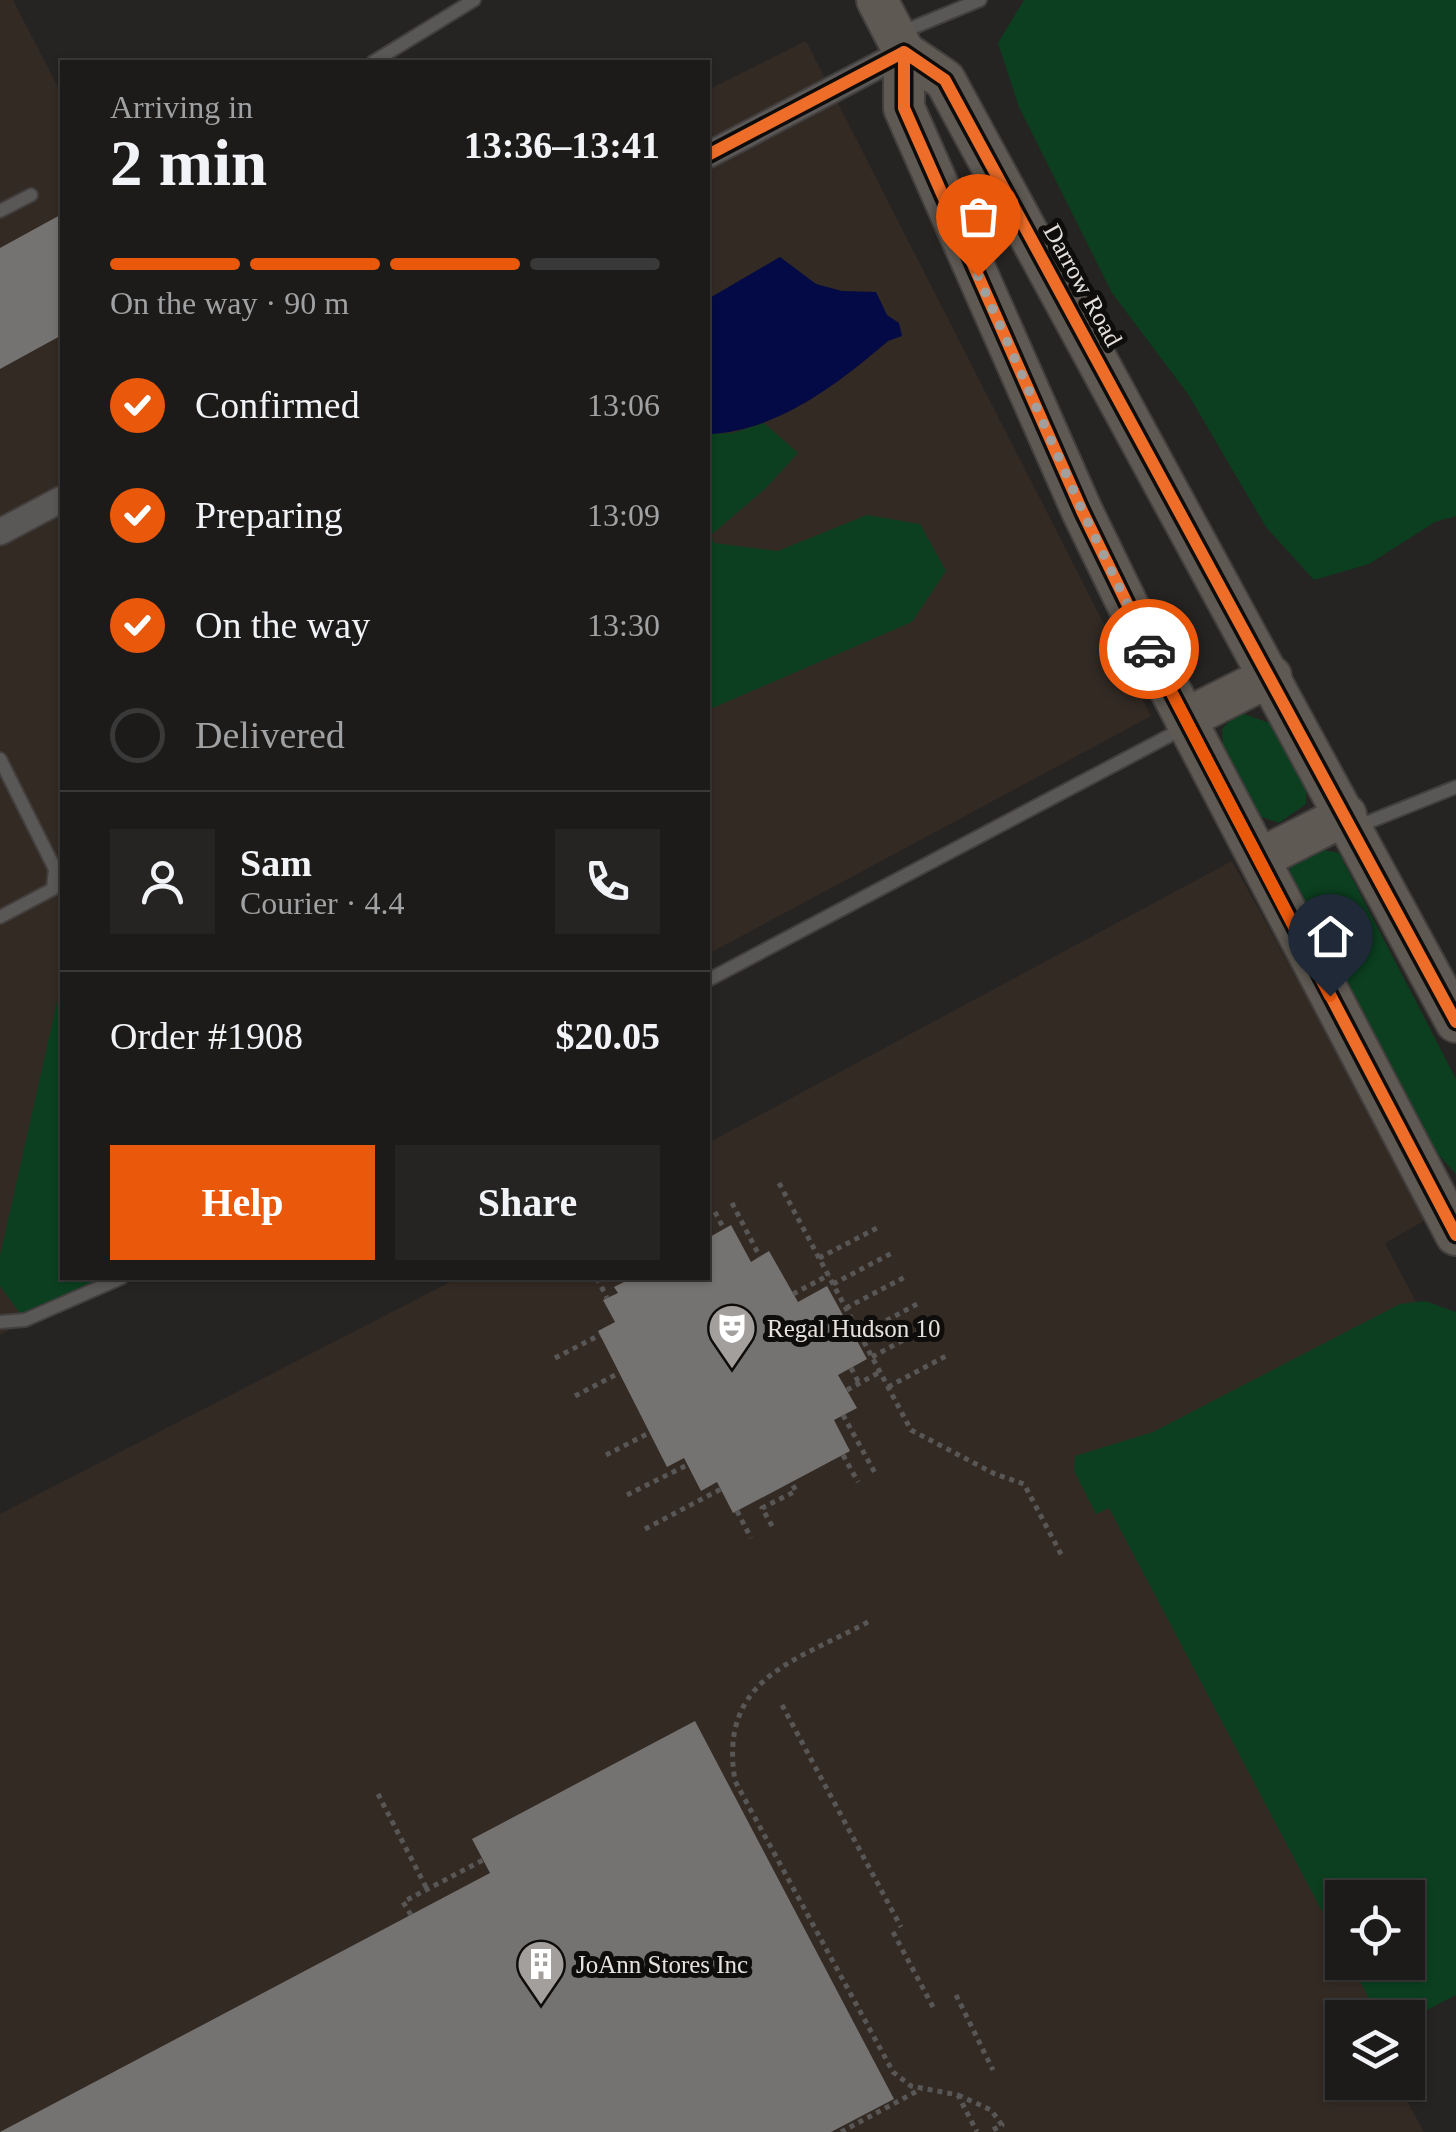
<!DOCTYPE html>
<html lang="en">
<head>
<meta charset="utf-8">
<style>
  body { margin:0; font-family:"Times New Roman",serif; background:#252423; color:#f1f3f6; height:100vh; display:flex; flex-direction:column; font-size:38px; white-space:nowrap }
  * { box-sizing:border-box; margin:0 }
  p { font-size:32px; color:#a0a1a2 }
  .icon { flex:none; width:55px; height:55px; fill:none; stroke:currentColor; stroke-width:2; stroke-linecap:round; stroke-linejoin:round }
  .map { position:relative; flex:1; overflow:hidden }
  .drawer { position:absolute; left:60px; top:60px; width:650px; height:1220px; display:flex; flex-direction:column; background:#1c1b1a; border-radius:0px; box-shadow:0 2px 8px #0004,0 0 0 2px #3a3939 }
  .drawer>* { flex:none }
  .tools { position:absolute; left:1325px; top:1880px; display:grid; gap:20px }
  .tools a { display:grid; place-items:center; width:100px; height:100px; border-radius:0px; background:#1c1b1a; box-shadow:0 2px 8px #0004,0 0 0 2px #3a3939; font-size:50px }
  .pin { position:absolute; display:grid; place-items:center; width:85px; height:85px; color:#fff; margin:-102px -42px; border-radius:50% 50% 50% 0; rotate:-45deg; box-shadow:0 0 10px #0007 }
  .pin .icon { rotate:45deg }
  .courier { position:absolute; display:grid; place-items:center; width:100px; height:100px; margin:-50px; border:8px solid #ea580c; border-radius:50%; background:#fff; color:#222; box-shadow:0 2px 12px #0007 }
  .headline em { font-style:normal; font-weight:700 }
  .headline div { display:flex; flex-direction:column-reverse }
  .headline { display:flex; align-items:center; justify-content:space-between; height:170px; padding:0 50px }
  h1 { font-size:65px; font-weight:700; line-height:75px }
  .bar { display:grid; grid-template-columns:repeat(4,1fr); gap:15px 10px; align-content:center; height:120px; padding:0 50px }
  .bar i { height:12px; border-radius:8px; background:#3a3939 }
  .bar .on { background:#ea580c }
  .bar p { grid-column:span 4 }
  .line { display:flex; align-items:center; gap:25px; padding:0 50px; border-top:2px solid #3a3939 }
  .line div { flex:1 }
  .round { display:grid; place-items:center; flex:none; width:105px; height:105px; border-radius:0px; background:#252423 }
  ol { padding:0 50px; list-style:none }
  li { display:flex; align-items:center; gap:30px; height:110px }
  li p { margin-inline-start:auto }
  li .icon { padding:10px; border-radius:50%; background:#ea580c; color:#fff; stroke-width:4 }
  li:last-child { color:#a0a1a2 }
  li i { width:55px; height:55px; border:5px solid #3a3939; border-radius:50% }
  .cta { display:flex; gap:20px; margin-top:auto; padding:20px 50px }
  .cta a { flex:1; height:115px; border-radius:0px; background:#ea580c; color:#fff; font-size:40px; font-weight:700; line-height:115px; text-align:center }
  .cta a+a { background:#252423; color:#f1f3f6 }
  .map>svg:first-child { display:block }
</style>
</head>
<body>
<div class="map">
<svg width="1456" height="2132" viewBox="0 0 1456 2132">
  <rect width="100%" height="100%" fill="#262422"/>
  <path fill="#332a24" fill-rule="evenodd" d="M0,0h13l49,95v1183h45l-107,57z
    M806,41l345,675 -443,238v-864z
    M1232,861l197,357 -44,25 71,135 -51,639 -63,1v64l55,1 27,49h-1424v-618l458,-236h250v-135zM1342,1898h66v64h-66z"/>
  <path fill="#0b3f1f" d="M1024,0h432v516l-21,6 -66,42 -55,16 -48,-53 -78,-133 -76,-101 -93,-186 -21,-64z
    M764,423l34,30 -32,35 -55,47 3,8 64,8 89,-36 53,9 26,47 -34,51 -204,88v-276l25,-1z
    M1238,712l32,11 36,66v15l-27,19 -20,-7 -36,-69 -1,-18z
    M1313,848l26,5 117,226v95l-31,-34 -137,-262 3,-14z
    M62,980v298h47l-84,42 -25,-34v-30z
    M1425,1301l31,11v683l-48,25 -29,-3 -29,-54 58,-1v-64h-66v51l-233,-441 -13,6 -22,-43 1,-15 78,-24 247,-128z"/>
  <path fill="#030a45" d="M780,257l36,27 26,7 34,1 11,23 12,8 3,13 -14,5c-50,43 -112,91 -180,93v-135z"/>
  <path fill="#757371" d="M62,214v121l-62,34v-121z
    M731,1225l20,37 18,-11 29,51 29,-16 40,73 -29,16 19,33 -23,12 16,31 -117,62 -16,-31 -16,9 -17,-33 -17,9 -69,-136 17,-9 -12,-22 15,-7 -4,-6 18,-9h76v-40z
    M695,1721l199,378 -63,33h-831l490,-259 -18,-34z"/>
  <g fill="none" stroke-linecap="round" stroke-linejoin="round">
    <g stroke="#423f3e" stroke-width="16">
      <path id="service" d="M902,32l78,-32
        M373,62l101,-62
        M0,211l31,-16
        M0,759l55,110 -2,20 -53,28
        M1356,827l100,-40
        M708,980l474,-251
        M0,1322l25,-2 96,-42"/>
    </g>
    <g stroke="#423f3e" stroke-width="29">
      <path id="minor" d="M708,155l196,-103
        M0,532l62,-33"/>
    </g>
    <g stroke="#423f3e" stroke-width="44">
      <path id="primary" d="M877,0l27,52v56l178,403 73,150 301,574
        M904,52l41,28 511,942
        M1185,719l86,-43
        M1259,859l87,-44"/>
    </g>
    <path stroke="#595756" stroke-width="5" stroke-dasharray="5 5" stroke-linecap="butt" d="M779,1183l132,247 84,44 29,10 38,72
      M732,1203l28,54
      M715,1212l9,17
      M819,1258l58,-30
      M597,1278l10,20
      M833,1284l59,-31
      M793,1294l36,-19
      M846,1308l59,-31
      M860,1335l57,-31
      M872,1357l59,-32
      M555,1358l45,-23
      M851,1368l8,15
      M888,1387l58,-31
      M847,1390l33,-18
      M575,1396l44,-23
      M843,1415l32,58
      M606,1455l43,-22
      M843,1455l15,27
      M627,1495l60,-30
      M737,1511l14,27
      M772,1526l-10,-18 34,-17 -5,-9
      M645,1529l76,-40
      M868,1622c-74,40 -150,56 -133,159l158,291 18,14 47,9 19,37
      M782,1705l119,222
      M378,1794l49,95
      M411,1915l-8,-13 80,-42
      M893,1932l40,75
      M956,1995l37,75
      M958,2095l33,15 11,15 -13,7
      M841,2132l80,-43"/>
    <use href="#service" stroke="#5a5857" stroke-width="12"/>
    <use href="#minor" stroke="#5a5857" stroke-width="25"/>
    <use href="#primary" stroke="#5e5952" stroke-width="40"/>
    <g stroke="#0f0d0c" stroke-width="19">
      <path id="cycleway" d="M904,52v56l178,403 73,150 301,574
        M904,52l41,28 511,942
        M708,155l196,-103"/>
    </g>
    <use href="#cycleway" stroke="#ee6e29" stroke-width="12"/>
  </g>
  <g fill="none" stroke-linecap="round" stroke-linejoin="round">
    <path stroke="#a29f9c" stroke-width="10" stroke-dasharray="0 18" d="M978,276l104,234 67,139"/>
    <path stroke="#ea580c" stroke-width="12" d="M1149,649l181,347"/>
  </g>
  <defs>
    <g id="theatre-pin" transform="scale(2.5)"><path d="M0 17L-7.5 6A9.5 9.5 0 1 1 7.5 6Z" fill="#a29f9c" stroke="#0f0d0c"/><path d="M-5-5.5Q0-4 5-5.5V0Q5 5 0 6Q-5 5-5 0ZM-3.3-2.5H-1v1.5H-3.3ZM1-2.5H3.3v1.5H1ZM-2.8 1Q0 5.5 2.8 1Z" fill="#fff"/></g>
    <g id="building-pin" transform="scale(2.5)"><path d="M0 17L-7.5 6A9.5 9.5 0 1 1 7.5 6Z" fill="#a29f9c" stroke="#0f0d0c"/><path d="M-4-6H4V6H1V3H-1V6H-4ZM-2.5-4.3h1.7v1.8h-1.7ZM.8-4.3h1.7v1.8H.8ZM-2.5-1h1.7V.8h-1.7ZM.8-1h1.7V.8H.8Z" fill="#fff"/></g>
  </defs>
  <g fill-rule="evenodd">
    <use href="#theatre-pin" x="732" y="1328"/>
    <use href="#building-pin" x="541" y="1964"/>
  </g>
  <g text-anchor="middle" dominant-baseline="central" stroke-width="10" stroke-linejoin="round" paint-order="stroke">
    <g font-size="25" fill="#e4e1de" stroke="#0f0d0c">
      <text transform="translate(1083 285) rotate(61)">Darrow Road</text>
    </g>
    <g font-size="25" fill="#e4e1de" stroke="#0f0d0c" text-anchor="start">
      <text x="767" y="1328">Regal Hudson 10</text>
      <text x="576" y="1964">JoAnn Stores Inc</text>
    </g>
  </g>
</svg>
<div class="tools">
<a><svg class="icon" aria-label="locate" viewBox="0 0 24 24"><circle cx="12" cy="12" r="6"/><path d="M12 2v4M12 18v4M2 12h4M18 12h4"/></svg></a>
<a><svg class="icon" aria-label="layers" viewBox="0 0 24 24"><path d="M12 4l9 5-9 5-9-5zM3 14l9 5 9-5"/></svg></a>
</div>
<div class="pin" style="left:978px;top:276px;background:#ea580c"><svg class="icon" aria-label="bag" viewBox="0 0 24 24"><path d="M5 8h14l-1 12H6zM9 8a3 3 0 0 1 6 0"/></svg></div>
<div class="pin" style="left:1330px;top:996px;background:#1f2937"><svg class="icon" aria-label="home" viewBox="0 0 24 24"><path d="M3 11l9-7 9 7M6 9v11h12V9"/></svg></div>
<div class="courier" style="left:1149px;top:649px"><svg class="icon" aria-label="car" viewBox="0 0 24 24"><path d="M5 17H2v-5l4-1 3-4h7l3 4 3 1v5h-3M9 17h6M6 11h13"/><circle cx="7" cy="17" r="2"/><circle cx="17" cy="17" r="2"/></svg></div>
<section class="drawer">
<div class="headline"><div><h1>2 min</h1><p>Arriving in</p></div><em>13:36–13:41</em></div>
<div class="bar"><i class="on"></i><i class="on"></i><i class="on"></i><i></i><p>On the way · 90 m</p></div>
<ol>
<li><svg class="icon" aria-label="check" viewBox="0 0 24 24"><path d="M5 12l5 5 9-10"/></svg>Confirmed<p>13:06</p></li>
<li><svg class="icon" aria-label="check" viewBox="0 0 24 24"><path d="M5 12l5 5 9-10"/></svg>Preparing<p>13:09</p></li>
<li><svg class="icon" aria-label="check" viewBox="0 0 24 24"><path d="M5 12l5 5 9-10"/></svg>On the way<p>13:30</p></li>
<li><i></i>Delivered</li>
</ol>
<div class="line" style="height:180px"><a class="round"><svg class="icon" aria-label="person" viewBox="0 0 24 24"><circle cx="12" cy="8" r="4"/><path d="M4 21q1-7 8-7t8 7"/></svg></a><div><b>Sam</b><p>Courier · 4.4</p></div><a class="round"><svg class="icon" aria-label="phone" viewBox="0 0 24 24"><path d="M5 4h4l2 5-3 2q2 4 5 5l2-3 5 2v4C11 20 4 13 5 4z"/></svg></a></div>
<div class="line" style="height:130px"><div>Order #1908</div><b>$20.05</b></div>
<div class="cta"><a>Help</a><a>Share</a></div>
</section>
</div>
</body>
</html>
